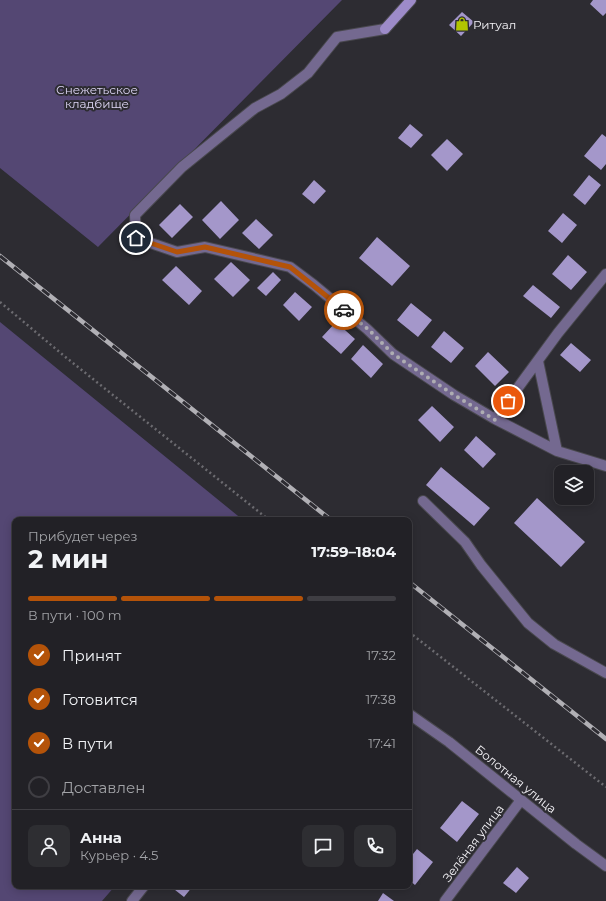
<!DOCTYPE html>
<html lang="ru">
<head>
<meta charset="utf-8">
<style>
  body { margin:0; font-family:Montserrat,sans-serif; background:#2e2e32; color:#f1f3f6; height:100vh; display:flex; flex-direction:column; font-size:15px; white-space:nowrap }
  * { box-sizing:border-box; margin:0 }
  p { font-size:13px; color:#a2a3a7 }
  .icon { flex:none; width:22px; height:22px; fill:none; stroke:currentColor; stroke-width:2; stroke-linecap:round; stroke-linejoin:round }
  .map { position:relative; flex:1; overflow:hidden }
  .panel { position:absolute; left:12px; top:517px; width:400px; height:372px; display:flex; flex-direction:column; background:#222126; border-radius:8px; box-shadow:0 2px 10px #0003,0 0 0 1px #3f3e43 }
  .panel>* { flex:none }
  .fabs { position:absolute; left:554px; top:465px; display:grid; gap:8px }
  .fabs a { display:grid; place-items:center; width:40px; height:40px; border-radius:8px; background:#222126; box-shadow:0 2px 10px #0003,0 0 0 1px #3f3e43; font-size:20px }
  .pin { position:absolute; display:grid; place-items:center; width:34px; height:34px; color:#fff; margin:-17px; border:2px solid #fff; border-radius:50%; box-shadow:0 1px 4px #0007 }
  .courier { position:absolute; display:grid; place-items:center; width:40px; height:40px; margin:-20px; border:3px solid #b45309; border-radius:50%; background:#fff; color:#222; box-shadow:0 1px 5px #0007 }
  .head em { font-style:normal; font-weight:700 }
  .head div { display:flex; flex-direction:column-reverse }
  .head { display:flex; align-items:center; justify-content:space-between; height:68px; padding:0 16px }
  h1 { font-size:26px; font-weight:700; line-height:30px }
  .bar { display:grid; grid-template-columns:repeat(4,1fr); gap:6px 4px; align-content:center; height:48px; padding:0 16px }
  .bar i { height:5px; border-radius:3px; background:#3f3e43 }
  .bar .on { background:#b45309 }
  .bar p { grid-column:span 4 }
  .line { display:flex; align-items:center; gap:10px; padding:0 16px; border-top:1px solid #3f3e43 }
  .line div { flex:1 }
  .round { display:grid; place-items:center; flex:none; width:42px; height:42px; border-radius:8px; background:#2e2e32 }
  ol { padding:0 16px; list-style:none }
  li { display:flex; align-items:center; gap:12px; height:44px }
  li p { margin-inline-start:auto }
  li .icon { padding:4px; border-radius:50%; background:#b45309; color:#fff; stroke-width:4 }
  li:last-child { color:#a2a3a7 }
  li i { width:22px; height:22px; border:2px solid #3f3e43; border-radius:50% }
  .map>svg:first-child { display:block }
</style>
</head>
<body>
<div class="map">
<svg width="606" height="901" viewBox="0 0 606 901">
  <rect width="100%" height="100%" fill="#2d2c32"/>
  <path fill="#544773" d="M0,0h342l-244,247 -98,-79z
    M0,322l243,198h-228v366h100l-13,15h-102z"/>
  <path fill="#a497ca" d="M593,0h13v13l-3,3 -13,-12z
    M462,12l12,10 -13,14 -12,-11z
    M410,124l13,11 -12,13 -13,-10z
    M602,134l4,3v27l-5,6 -17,-14z
    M447,139l16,15 -16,17 -16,-16z
    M589,175l12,10 -16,20 -12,-10z
    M314,180l12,11 -12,13 -12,-10z
    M221,201l18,19 -19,19 -18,-19z
    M180,204l13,13 -21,21 -13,-13z
    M563,213l14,12 -15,18 -14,-12z
    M256,219l17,16 -14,14 -17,-16z
    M377,237l33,29 -18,20 -33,-28z
    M568,255l19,17 -16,18 -19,-16z
    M231,262l19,18 -17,17 -19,-18z
    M176,266l26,25 -13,14 -27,-25z
    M273,272l8,8 -15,16 -9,-8z
    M533,285l27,22 -9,11 -28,-22z
    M295,292l17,15 -13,14 -16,-16z
    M411,303l21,17 -14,17 -21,-17z
    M336,322l19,17 -14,15 -19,-17z
    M444,331l20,17 -13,15 -20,-16z
    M571,343l20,17 -11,12 -20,-17z
    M363,345l20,19 -12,14 -20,-19z
    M488,352l21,20 -14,14 -20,-20z
    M432,406l22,21 -14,15 -22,-22z
    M476,436l20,18 -13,14 -19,-18z
    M441,467l49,41 -16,18 -48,-41z
    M537,498l48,44 -24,25 -47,-44z
    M462,801l17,13 -22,28 -17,-14z
    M417,849l16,13 -18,23 -6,-5v-21z
    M517,867l12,11 -13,15 -13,-10z
    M170,886h23l-9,11z
    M383,893l11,8h-16z"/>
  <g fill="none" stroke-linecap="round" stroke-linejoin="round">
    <g stroke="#49484e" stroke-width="12">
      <path id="street" d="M385,29l-48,8 -29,36 -27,21 -26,14 -73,59 -47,48 1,23 41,14 28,-5 85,20 24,18 53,44 26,25 61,41 41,24 62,32 49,15
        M538,361l19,90
        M495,419l63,-86 48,-59
        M423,501l42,41 16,23 47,58 26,21 52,29
        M409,714l40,28 127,102 30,22
        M132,901l12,-15
        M445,901l76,-101"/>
    </g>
    <g stroke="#49484e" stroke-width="12">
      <path id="secondary" d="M385,29l26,-29"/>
    </g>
    <path stroke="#6c6b70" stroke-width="2.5" stroke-dasharray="2 3" stroke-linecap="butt" d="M0,302l63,53 206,165
      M409,632l197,155"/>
    <use href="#street" stroke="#746990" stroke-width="10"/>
    <use href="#secondary" stroke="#9d8bc9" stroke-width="10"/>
    <g stroke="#b1b0b5" stroke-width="4.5">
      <path id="rail" d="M0,256l331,264
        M409,582l197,157"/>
    </g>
    <use href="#rail" stroke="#2d2c32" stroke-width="3" stroke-dasharray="9" stroke-linecap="butt"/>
  </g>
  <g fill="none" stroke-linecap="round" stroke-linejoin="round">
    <path stroke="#aeadb2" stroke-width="4" stroke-dasharray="0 7.2" d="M344,310l24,19 25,25 61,41 41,25 13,-19"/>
    <path stroke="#b45309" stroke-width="5" d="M136,238l41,14 28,-5 85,20 54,43"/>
  </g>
  <defs>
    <g id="shop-bare" transform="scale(1.08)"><path d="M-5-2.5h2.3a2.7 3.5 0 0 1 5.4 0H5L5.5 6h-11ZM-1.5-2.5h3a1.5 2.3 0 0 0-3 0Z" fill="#b1c500" stroke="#2d2c32" stroke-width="2.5" paint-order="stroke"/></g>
  </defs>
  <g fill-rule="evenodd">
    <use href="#shop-bare" x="462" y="24"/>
  </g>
  <g text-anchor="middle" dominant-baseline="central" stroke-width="4" stroke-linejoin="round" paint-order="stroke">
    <g font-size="12" fill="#f4f3f7" stroke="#2d2c32" text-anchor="start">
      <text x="473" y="24">Ритуал</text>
    </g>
    <g font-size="12" fill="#ddd5f4" stroke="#2d2c32">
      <text x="97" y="89">Снежетьское<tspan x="97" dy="14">кладбище</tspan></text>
    </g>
    <g font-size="12" fill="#f4f3f7" stroke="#2d2c32">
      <text transform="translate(516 779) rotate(39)">Болотная улица</text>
      <text transform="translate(473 843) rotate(-53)">Зелёная улица</text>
    </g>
  </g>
</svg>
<div class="fabs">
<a><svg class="icon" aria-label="layers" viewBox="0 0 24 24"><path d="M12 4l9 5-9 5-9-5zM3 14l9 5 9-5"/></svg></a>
</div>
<div class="pin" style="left:508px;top:401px;background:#ea580c"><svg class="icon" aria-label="bag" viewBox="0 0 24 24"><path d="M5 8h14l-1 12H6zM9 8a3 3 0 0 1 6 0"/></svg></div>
<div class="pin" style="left:136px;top:238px;background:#1f2937"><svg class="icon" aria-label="home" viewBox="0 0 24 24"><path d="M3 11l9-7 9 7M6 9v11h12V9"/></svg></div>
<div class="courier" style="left:344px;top:310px"><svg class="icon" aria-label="car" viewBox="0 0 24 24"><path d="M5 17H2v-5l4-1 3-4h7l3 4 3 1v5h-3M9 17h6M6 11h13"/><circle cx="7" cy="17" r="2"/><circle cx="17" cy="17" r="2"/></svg></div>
<section class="panel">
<div class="head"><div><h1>2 мин</h1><p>Прибудет через</p></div><em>17:59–18:04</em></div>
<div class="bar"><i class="on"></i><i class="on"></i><i class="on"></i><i></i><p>В пути · 100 m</p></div>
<ol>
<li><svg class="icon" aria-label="check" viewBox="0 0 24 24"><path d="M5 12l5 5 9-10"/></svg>Принят<p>17:32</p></li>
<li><svg class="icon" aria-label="check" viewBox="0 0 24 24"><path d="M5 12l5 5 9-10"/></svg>Готовится<p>17:38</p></li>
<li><svg class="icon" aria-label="check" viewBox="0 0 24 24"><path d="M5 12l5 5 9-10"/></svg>В пути<p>17:41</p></li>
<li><i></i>Доставлен</li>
</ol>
<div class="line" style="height:72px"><a class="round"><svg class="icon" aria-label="person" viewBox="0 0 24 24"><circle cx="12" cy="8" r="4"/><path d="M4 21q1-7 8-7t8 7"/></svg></a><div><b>Анна</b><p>Курьер · 4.5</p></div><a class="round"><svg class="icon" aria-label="chat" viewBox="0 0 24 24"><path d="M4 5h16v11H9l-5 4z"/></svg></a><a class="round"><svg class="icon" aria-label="phone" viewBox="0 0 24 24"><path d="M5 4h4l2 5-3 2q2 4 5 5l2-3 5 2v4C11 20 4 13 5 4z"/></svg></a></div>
</section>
</div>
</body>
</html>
